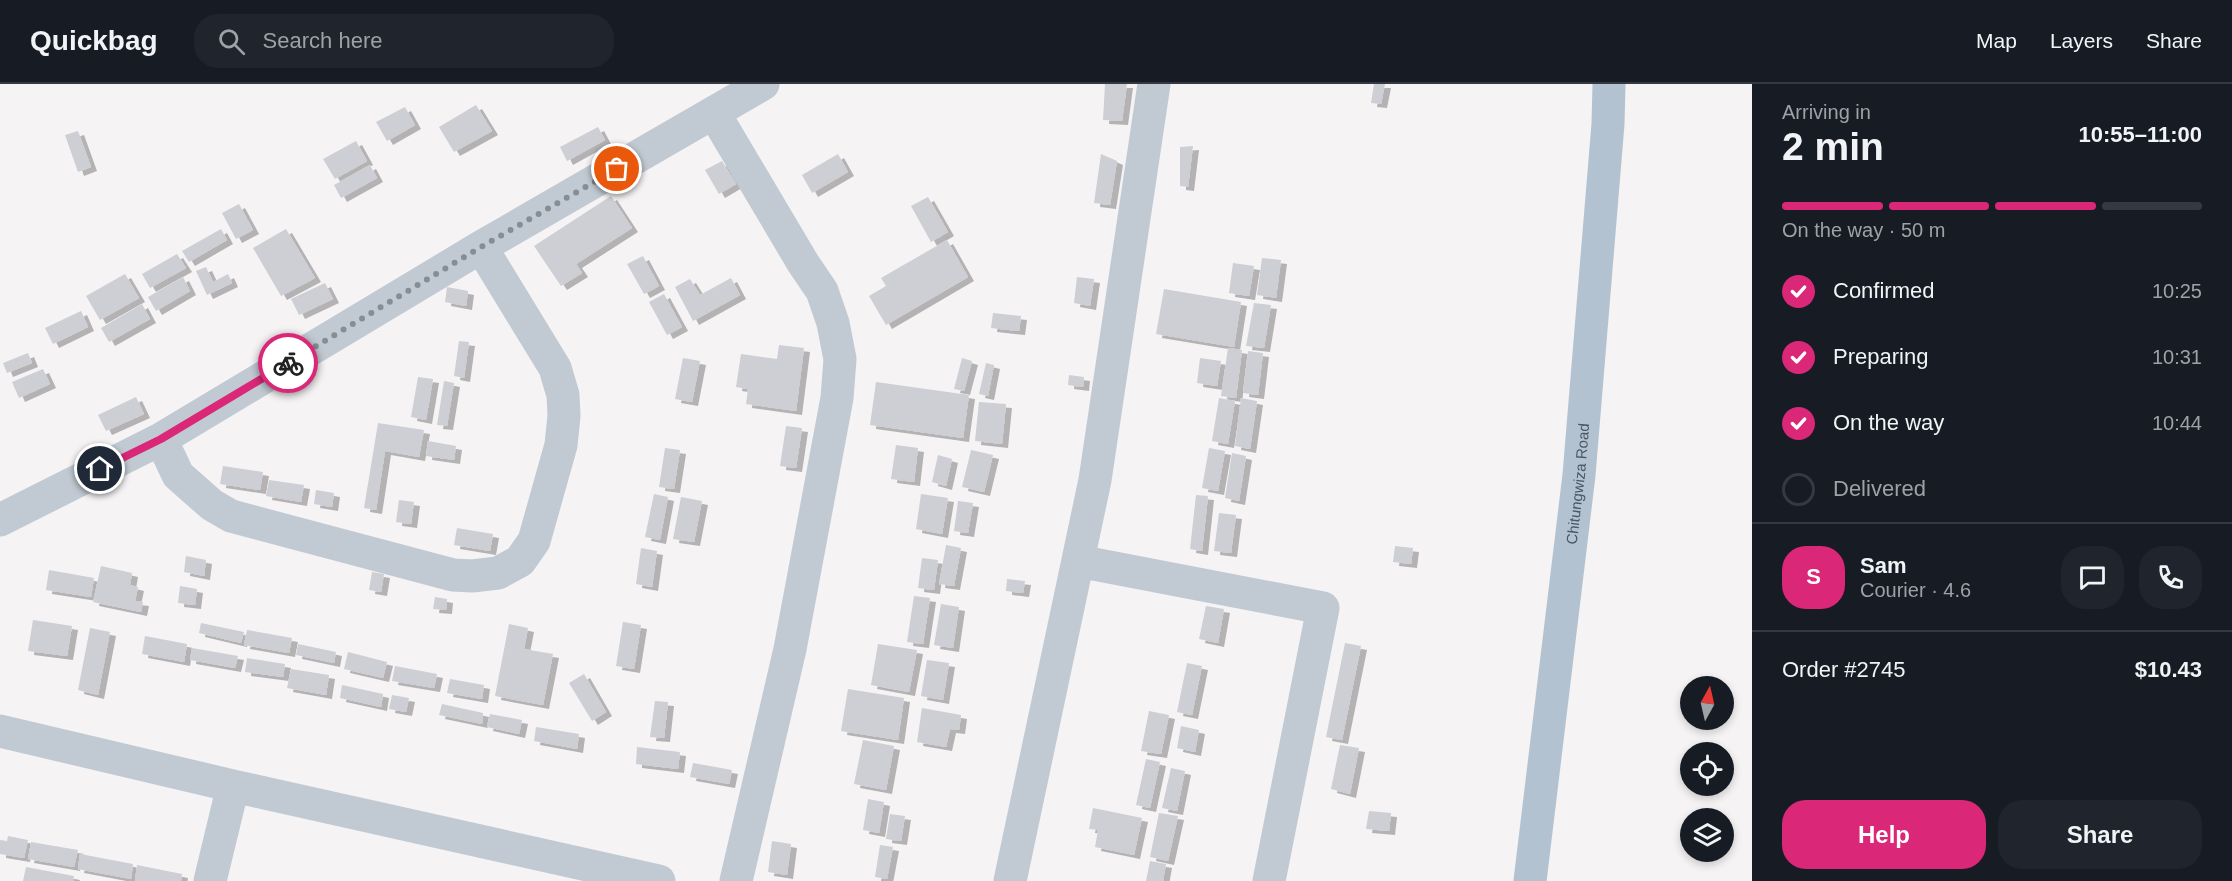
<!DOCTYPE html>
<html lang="en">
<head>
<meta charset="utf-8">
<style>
  body { margin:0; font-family:Arial,sans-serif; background:#20242c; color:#f1f3f6; height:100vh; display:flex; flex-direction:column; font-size:22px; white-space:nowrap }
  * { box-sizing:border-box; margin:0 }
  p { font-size:20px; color:#9ea1a6 }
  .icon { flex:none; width:33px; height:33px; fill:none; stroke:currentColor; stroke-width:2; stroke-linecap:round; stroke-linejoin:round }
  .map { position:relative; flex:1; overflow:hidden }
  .sheet { display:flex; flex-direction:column; background:#171b24; width:480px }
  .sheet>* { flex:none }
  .needle { width:39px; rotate:8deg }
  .tools { position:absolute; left:1680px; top:592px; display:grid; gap:12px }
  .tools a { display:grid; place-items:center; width:54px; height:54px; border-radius:50%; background:#171b24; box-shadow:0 3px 9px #0003; font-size:30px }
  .pin { position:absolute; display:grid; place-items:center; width:51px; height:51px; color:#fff; margin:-26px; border:3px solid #fff; border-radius:50%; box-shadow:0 2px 6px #0007 }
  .courier { position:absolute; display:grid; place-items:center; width:60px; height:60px; margin:-30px; border:4px solid #db2777; border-radius:50%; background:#fff; color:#222; box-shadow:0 2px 8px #0007 }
  .headline em { font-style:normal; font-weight:600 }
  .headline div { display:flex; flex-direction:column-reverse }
  .headline { display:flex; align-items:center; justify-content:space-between; height:102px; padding:0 30px }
  h1 { font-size:39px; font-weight:600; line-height:45px }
  .bar { display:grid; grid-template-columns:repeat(4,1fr); gap:9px 6px; align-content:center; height:72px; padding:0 30px }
  .bar i { height:8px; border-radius:4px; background:#363941 }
  .bar .on { background:#db2777 }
  .bar p { grid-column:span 4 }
  .line { display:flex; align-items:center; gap:15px; padding:0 30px; border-top:2px solid #363941 }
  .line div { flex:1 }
  .round { display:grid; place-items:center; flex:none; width:63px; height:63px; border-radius:24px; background:#20242c }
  ol { padding:0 30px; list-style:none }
  li { display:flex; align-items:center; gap:18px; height:66px }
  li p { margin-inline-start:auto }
  li .icon { padding:6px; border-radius:50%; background:#db2777; color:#fff; stroke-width:4 }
  li:last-child { color:#9ea1a6 }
  li i { width:33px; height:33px; border:3px solid #363941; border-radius:50% }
  .button { display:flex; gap:12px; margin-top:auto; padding:12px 30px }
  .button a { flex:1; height:69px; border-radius:24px; background:#db2777; color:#fff; font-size:24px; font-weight:600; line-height:69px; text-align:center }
  .button a+a { background:#20242c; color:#f1f3f6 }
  header { display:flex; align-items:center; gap:36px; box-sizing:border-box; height:84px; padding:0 30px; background:#171b24; border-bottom:2px solid #363941 }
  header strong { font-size:28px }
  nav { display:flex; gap:33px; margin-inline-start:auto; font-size:21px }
  .search { width:420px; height:54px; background:#20242c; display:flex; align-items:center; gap:15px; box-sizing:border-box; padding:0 21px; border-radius:24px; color:#9ea1a6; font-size:22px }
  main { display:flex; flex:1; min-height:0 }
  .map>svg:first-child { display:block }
</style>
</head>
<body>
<header>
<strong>Quickbag</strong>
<div class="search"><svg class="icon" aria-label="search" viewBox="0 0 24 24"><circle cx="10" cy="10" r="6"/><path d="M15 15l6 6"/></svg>Search here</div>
<nav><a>Map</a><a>Layers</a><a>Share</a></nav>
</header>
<main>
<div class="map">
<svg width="1752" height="797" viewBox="0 0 1752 797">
  <defs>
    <filter id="shadow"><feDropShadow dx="6" dy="4" stdDeviation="0" flood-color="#0004"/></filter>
  </defs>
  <rect width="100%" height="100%" fill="#f5f3f3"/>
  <path fill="#cdcfd5" filter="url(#shadow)" d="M1105,0h22l-5,37 -19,-1z
    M1374,0h11l-4,20 -10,-1z
    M476,21l16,26 -38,21 -15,-25z
    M405,23l10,18 -28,16 -11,-19z
    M598,43l7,13 -38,21 -7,-14z
    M78,47l13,36 -13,5 -13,-37z
    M356,57l11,20 -32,18 -12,-20z
    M1193,62l-5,41 -8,-1v-39z
    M838,70l10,18 -36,21 -10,-18z
    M1101,70l16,7 -7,44 -16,-2z
    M722,77l14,23 -17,10 -14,-24z
    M370,81l7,13 -36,20 -7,-13z
    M611,112l21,32 -56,36 6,9 -21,13 -27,-40z
    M928,113l20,35 -17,10 -20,-36z
    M239,120l14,26 -17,9 -14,-26z
    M221,145l6,11 -38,22 -7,-11z
    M286,145l29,49 -34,18 -28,-48z
    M947,156l21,37 -82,48 -17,-29 17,-10 -5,-8z
    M177,170l9,14 -36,20 -8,-14z
    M643,172l16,30 -15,8 -17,-30z
    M1262,174l19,2 -5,38 -19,-3z
    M1233,179l21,3 -5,30 -20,-3z
    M206,183l7,15 15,-8 4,9 -25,12 -11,-24z
    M125,190l14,24 -39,22 -14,-24z
    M183,193l7,14 -34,20 -8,-14z
    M1077,193l17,2 -4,27 -16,-3z
    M731,194l9,17 -47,26 -18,-34 15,-8 10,16z
    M325,199l8,16 -34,16 -8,-16z
    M447,203l21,4 -2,15 -21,-4z
    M1164,205l77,13 -7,45 -78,-13z
    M664,210l18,33 -15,8 -18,-33z
    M1254,219l17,2 -7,43 -18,-2z
    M142,220l8,15 -41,23 -8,-14z
    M81,227l7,16 -35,17 -8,-16z
    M993,229l28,3 -2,15 -28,-3z
    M459,257l10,1 -5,36 -10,-2z
    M779,261l25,3 -8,63 -50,-7 2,-15 -12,-2 5,-33 36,5z
    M1228,264l14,2 -6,48 -15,-2z
    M1248,267l15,2 -5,42 -15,-2z
    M28,269l4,10 -25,10 -4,-10z
    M683,274l17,3 -8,41 -17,-3z
    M962,274l10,3 -8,30 -10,-2z
    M1200,274l21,3 -4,25 -20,-3z
    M986,279l8,2 -6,31 -9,-2z
    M43,285l7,15 -31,14 -7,-16z
    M1069,291l15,2 -1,10 -15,-2z
    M418,293l15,2 -7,41 -15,-3z
    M444,297l10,2 -7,43 -10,-1z
    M876,298l93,13 -6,43 -93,-13z
    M136,313l8,17 -38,17 -8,-16z
    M1219,314l16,3 -7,43 -16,-3z
    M1241,314l16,3 -7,48 -15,-3z
    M979,318l27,2 -4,40 -27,-3z
    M378,339l46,7 -5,27 -34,-6 -9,59 -12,-2z
    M786,342l16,2 -6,40 -16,-2z
    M428,357l28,5 -2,14 -28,-4z
    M896,361l22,3 -4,34 -23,-3z
    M665,364l15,2 -6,39 -15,-2z
    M1209,364l16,3 -7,40 -16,-3z
    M971,366l22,5 -9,37 -22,-5z
    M1232,369l14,3 -7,45 -14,-3z
    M938,371l14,4 -6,27 -14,-4z
    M223,382l40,6 -3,18 -40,-6z
    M269,396l35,5 -3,17 -35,-6z
    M316,406l18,3 -2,14 -18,-3z
    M654,410l14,3 -8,43 -15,-3z
    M921,410l27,4 -6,36 -26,-5z
    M1196,411l12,1 -6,55 -12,-2z
    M681,413l21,4 -8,41 -21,-3z
    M399,416l15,2 -3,22 -15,-2z
    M958,417l15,2 -5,30 -14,-2z
    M1219,429l17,2 -5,38 -17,-2z
    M457,444l36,6 -3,17 -36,-6z
    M946,461l15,3 -7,38 -15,-2z
    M1395,462l18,2 -2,16 -18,-2z
    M641,464l16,3 -5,36 -16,-3z
    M186,472l20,4 -2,16 -20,-4z
    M922,474l16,2 -4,30 -16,-2z
    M101,482l31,7 -2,12 8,2 -3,14 8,1 -2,10 -48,-10z
    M49,486l45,8 -3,19 -45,-7z
    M372,488l12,2 -3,18 -12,-2z
    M1007,495l18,2 -2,12 -17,-2z
    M180,502l17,3 -2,16 -17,-2z
    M914,512l16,2 -7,46 -16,-2z
    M435,513l12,2 -1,11 -13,-1z
    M941,520l18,3 -6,41 -19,-3z
    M1206,522l18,3 -6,34 -19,-4z
    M33,536l39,6 -5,30 -39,-5z
    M623,538l18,3 -7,44 -18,-3z
    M201,539l43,9 -3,11 -42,-10z
    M509,540l19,4 -4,21 29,5 -10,51 -48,-9z
    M90,544l20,4 -12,63 -20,-5z
    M247,546l45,8 -3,15 -45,-8z
    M145,552l42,8 -3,18 -42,-8z
    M1345,559l16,3 -19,94 -16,-3z
    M298,560l38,8 -2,11 -38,-8z
    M878,560l39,6 -8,42 -38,-7z
    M192,564l46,8 -3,12 -45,-8z
    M348,568l39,10 -4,16 -39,-9z
    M247,574l38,6 -2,13 -38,-5z
    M927,576l22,3 -6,37 -22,-4z
    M1187,579l15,3 -10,49 -15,-3z
    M395,582l42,8 -3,14 -42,-7z
    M291,585l38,6 -3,20 -39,-7z
    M584,590l22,38 -14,9 -23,-38z
    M450,595l34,6 -2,14 -35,-6z
    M342,601l41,9 -2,13 -41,-9z
    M848,605l56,9 -6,42 -57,-9z
    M392,611l17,3 -3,14 -17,-3z
    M655,617l13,1 -4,36 -14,-1z
    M442,620l41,9 -1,11 -43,-9z
    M922,624l39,7 -2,15 -9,-1 -4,18 -29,-5z
    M1149,627l20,4 -8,39 -20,-3z
    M490,630l32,6 -3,14 -32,-7z
    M1181,642l18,4 -4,22 -18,-4z
    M536,643l43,7 -2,15 -43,-8z
    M863,656l31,6 -8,44 -32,-6z
    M1340,661l19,3 -9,46 -19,-5z
    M637,663l43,5 -2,17 -42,-5z
    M1146,675l14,3 -10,46 -14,-3z
    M693,679l39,7 -3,14 -39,-7z
    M1171,684l14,3 -8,40 -15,-3z
    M868,715l16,3 -5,31 -16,-3z
    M1093,724l49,10 -8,37 -39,-8 3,-17 -9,-1z
    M1369,727l22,2 -2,18 -23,-2z
    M1159,729l19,3 -10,45 -18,-4z
    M890,730l15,2 -4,25 -15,-2z
    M8,752l20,4 -4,18 -24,-4v-14l7,1z
    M772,757l19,3 -4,31 -19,-3z
    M31,758l47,8 -4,17 -46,-8z
    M880,761l13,2 -6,32 -12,-2z
    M80,770l53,10 -2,15 -53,-10z
    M1150,777l16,3 -3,17h-17z
    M137,781l45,9 -1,7h-46z
    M26,783l48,9 -1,5h-50z"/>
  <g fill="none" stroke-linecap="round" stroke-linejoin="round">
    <path stroke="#c1cad2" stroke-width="33" d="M714,29l89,150 19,28 11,32 7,36 -3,39 -47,251 -54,232
      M161,355l17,36 34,30 19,11 222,59 19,1 26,-3 22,-12 14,-20 27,-96 3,-29 -1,-21 -8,-27 -74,-121
      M0,436l161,-81 320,-192 282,-163
      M1078,477l245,47 -54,273
      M0,647l233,55 426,95
      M210,797l23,-95
      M1010,797l85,-401 59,-396"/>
    <path stroke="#b3c2d1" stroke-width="33" id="s1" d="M1530,797l49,-406 29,-351 1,-40"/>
  </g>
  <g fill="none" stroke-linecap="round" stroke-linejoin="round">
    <path stroke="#868d94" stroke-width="6" stroke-dasharray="0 10.8" d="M288,279l193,-116 136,-78"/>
    <path stroke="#db2777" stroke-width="8" d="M100,385l61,-30 127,-76"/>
  </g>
  <g text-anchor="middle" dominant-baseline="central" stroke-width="4.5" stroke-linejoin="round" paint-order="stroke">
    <g font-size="15" fill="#4a5661" stroke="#fff">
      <text stroke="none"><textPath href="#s1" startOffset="400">Chitungwiza Road</textPath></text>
    </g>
  </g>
</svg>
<div class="tools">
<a><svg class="needle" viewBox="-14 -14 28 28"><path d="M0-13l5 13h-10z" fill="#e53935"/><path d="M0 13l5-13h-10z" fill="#9ea1a6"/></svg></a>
<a><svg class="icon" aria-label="locate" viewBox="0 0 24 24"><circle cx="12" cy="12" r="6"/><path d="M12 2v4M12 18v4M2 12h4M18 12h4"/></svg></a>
<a><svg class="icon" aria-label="layers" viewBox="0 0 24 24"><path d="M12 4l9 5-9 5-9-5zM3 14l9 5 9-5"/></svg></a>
</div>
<div class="pin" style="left:617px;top:85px;background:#ea580c"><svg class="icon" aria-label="bag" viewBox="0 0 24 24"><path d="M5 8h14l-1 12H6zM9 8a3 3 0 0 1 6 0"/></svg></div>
<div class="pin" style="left:100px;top:385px;background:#1f2937"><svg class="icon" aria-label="home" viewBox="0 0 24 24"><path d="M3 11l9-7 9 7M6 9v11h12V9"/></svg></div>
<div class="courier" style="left:288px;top:279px"><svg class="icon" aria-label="bike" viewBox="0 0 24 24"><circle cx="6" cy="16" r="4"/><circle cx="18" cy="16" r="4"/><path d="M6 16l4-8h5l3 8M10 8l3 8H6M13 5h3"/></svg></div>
</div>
<section class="sheet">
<div class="headline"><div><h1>2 min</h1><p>Arriving in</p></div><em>10:55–11:00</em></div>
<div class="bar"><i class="on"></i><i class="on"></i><i class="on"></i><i></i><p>On the way · 50 m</p></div>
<ol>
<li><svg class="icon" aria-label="check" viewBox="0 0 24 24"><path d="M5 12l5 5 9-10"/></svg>Confirmed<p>10:25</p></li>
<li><svg class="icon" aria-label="check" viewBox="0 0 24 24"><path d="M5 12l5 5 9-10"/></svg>Preparing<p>10:31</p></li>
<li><svg class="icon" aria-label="check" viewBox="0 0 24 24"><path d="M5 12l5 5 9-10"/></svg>On the way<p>10:44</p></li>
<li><i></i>Delivered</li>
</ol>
<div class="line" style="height:108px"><b class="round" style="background:#db2777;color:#fff">S</b><div><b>Sam</b><p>Courier · 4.6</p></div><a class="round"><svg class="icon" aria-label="chat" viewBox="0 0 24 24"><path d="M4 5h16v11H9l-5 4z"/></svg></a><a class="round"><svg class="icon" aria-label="phone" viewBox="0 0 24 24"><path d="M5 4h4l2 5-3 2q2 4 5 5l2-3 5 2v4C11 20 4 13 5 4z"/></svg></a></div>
<div class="line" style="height:78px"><div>Order #2745</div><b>$10.43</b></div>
<div class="button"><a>Help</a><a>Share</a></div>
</section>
</main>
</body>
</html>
